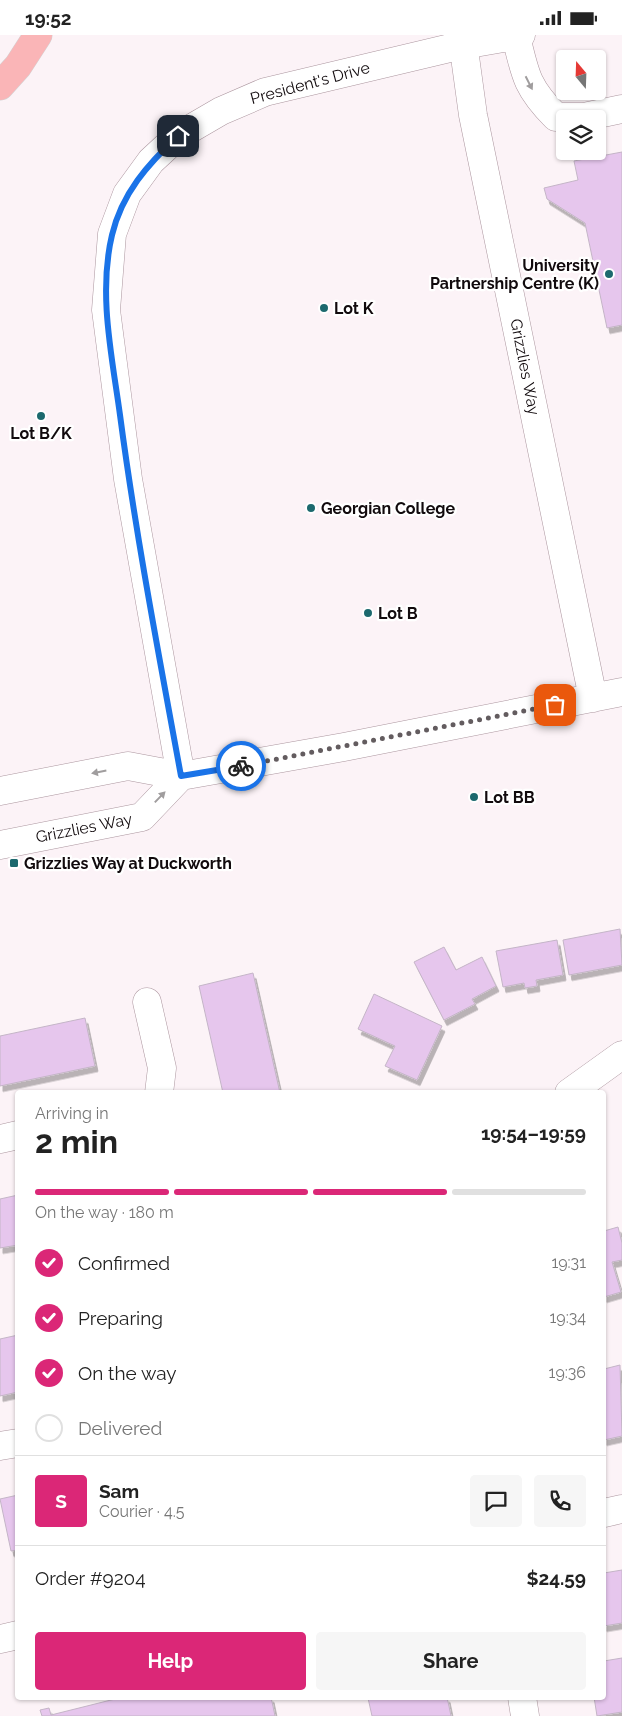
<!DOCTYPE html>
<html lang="en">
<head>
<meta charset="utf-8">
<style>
  body { margin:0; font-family:Raleway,sans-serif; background:#f6f6f6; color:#222; height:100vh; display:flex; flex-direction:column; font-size:19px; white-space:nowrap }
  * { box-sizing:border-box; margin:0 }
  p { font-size:16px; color:#767676 }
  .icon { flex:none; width:28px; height:28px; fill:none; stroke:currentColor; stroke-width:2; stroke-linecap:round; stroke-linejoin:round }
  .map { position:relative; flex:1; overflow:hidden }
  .sheet { position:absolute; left:15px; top:1055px; width:591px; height:610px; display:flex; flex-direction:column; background:#fff; border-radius:5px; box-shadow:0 1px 4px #0004 }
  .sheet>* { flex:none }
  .needle { width:32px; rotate:341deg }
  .tools { position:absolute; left:556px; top:15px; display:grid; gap:10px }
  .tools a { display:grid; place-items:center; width:50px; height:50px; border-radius:5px; background:#fff; box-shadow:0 1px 4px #0004; font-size:25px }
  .pin { position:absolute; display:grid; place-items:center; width:42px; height:42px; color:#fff; margin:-21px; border-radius:10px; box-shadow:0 2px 8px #0006 }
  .courier { position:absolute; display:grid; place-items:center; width:50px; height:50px; margin:-25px; border:4px solid #1a73e8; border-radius:50%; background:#fff; color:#222; box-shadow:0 1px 6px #0007 }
  .headline em { font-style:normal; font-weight:700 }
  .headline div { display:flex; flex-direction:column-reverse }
  .headline { display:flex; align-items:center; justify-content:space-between; height:85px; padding:0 20px }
  h1 { font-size:32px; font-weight:700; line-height:38px }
  .bar { display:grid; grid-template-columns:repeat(4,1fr); gap:8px 5px; align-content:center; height:60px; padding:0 20px }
  .bar i { height:6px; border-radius:4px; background:#e0e0e0 }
  .bar .on { background:#db2777 }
  .bar p { grid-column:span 4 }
  .line { display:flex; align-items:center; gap:12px; padding:0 20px; border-top:1px solid #e0e0e0 }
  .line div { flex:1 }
  .round { display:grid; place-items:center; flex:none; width:52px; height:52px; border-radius:5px; background:#f6f6f6 }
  ol { padding:0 20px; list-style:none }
  li { display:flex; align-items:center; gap:15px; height:55px }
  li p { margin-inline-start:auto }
  li .icon { padding:5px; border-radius:50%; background:#db2777; color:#fff; stroke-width:4 }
  li:last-child { color:#767676 }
  li i { width:28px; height:28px; border:2px solid #e0e0e0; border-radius:50% }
  .button { display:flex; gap:10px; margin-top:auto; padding:10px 20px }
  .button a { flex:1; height:58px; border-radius:5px; background:#db2777; color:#fff; font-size:20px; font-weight:700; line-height:58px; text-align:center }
  .button a+a { background:#f6f6f6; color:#222 }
  .status { display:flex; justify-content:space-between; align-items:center; height:35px; padding:0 25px; background:#fff; direction:ltr }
  .status svg { height:14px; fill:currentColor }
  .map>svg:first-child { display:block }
</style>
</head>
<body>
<div class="status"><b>19:52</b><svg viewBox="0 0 49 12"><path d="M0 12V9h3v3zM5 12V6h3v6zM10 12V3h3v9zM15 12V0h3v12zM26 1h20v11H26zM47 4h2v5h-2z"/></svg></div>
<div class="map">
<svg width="622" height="1681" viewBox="0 0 622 1681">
  <defs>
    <filter id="shadow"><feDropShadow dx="3" dy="5.5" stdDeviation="0" flood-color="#0004"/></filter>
  </defs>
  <rect width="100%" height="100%" fill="#fcf3f7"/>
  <path fill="#e6c6ed" stroke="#c4b5c7" filter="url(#shadow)" d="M622,117v173l-15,3 -22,-105 -38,-24 -3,-11 34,-8 -4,-19z
    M620,894l2,36 -53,10 -6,-35z
    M557,905l6,35 -27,5 1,6 -12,2 -1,-5 -21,4 -7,-36z
    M444,912l12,23 26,-13 14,29 -24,13 3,5 -31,16 -30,-58z
    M253,938l27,120h-57l-24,-107z
    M374,959l68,32 -25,54 -32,-14 10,-20 -37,-17z
    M85,983l10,48 -95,20v-50z
    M18,1160v50l-18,3v-49z
    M618,1192l4,16v17l-10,2 9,30 -17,5v-66z
    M18,1300v57l-18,4v-57z
    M620,1330l2,71 -18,4v-71z
    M18,1460v55l-7,1 -11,-52z
    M622,1535v53l-18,3v-53z
    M622,1623v54l-25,4 -3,-19h10v-36z
    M123,1662h148l4,19h-233l-2,-6 9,-2 2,7z
    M447,1662l4,19h-79l-4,-18z"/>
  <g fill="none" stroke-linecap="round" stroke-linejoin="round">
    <g stroke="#ac969f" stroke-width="29">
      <path id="minor" d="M462,0l11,80 120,583
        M516,1c9,39 11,52 40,81h28l38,-8
        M181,741l-53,-297 -22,-169 6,-76 15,-40 24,-33 27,-25 43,-25 44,-19 198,-47 58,-10
        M0,756l128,-25 53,10 163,-29 278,-55
        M0,810l142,-28 39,-41
        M147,967l15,66 -3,25
        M569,1058l53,-38
        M0,1104l18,-4
        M0,1411l18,-3
        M604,1478l18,-4
        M0,1604l18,-4
        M522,1662l3,19"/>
    </g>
    <g stroke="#d4d3d3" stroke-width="29">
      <path id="major" d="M0,51l18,-20 20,-31"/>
    </g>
    <use href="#minor" stroke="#fff" stroke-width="28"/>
    <use href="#major" stroke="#fab5b7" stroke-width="28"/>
  </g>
  <defs><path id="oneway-solid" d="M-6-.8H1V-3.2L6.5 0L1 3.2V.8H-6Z" transform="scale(1.25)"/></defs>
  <g fill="#a09d9e">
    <use href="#oneway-solid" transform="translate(529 48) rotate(63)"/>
    <use href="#oneway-solid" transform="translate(99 737) rotate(169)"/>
    <use href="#oneway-solid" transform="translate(160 762) rotate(-46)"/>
  </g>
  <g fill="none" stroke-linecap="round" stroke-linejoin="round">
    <path stroke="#635c5f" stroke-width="5" stroke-dasharray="0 9" d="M241,731l314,-61"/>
    <path stroke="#1a73e8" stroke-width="6" d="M178,101c-30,28 -56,57 -66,99 -14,59 0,121 8,180 16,121 39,241 61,361l60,-10"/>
  </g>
  <g fill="#1c696e" stroke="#fff" stroke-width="2">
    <circle cx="609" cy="239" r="5"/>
    <circle cx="324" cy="273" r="5"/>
    <circle cx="41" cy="381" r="5"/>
    <circle cx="311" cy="473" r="5"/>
    <circle cx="368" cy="578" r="5"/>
    <circle cx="474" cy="762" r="5"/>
    <rect x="9" y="823" width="10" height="10" rx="2.5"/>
  </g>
  <g text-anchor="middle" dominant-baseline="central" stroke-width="4.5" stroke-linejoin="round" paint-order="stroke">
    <g font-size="16" fill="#110a0d" stroke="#fff">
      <text transform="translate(310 48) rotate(-15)">President's Drive</text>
      <text transform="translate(525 332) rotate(79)">Grizzlies Way</text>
      <text transform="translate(84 793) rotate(-11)">Grizzlies Way</text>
    </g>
    <g font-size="16" font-weight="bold" fill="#110a0d" stroke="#fff" text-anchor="start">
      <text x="599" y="230" text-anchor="end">University<tspan x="599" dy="18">Partnership Centre (K)</tspan></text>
      <text x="334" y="273">Lot K</text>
      <text x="41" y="398" text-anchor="middle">Lot B/K</text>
      <text x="321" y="473">Georgian College</text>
      <text x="378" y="578">Lot B</text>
      <text x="484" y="762">Lot BB</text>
      <text x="24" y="828">Grizzlies Way at Duckworth</text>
    </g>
  </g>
</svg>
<div class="tools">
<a><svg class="needle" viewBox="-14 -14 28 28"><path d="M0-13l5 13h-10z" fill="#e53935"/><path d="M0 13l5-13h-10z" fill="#767676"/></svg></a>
<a><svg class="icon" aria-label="layers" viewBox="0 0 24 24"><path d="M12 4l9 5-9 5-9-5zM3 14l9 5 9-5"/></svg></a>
</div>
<div class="pin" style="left:555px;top:670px;background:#ea580c"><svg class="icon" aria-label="bag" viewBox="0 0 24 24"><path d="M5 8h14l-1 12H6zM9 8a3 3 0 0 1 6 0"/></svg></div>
<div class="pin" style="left:178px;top:101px;background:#1f2937"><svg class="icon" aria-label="home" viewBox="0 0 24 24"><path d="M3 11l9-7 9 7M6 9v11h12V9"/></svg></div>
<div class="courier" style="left:241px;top:731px"><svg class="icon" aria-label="bike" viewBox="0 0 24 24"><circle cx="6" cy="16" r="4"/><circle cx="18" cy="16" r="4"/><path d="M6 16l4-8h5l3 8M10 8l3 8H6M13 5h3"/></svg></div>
<section class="sheet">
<div class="headline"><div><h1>2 min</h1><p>Arriving in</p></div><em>19:54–19:59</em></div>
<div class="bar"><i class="on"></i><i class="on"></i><i class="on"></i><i></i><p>On the way · 180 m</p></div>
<ol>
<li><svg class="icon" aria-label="check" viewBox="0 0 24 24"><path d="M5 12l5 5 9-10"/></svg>Confirmed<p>19:31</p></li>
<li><svg class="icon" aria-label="check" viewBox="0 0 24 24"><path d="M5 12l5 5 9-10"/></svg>Preparing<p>19:34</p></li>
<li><svg class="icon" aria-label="check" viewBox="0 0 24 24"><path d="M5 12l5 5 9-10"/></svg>On the way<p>19:36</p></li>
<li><i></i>Delivered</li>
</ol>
<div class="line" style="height:90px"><b class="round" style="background:#db2777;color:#fff">S</b><div><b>Sam</b><p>Courier · 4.5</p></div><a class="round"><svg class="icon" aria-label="chat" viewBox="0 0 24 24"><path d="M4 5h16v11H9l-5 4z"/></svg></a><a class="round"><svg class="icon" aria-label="phone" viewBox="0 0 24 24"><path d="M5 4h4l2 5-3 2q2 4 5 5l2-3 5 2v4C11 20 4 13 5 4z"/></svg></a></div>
<div class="line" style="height:65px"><div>Order #9204</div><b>$24.59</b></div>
<div class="button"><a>Help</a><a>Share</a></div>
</section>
</div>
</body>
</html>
